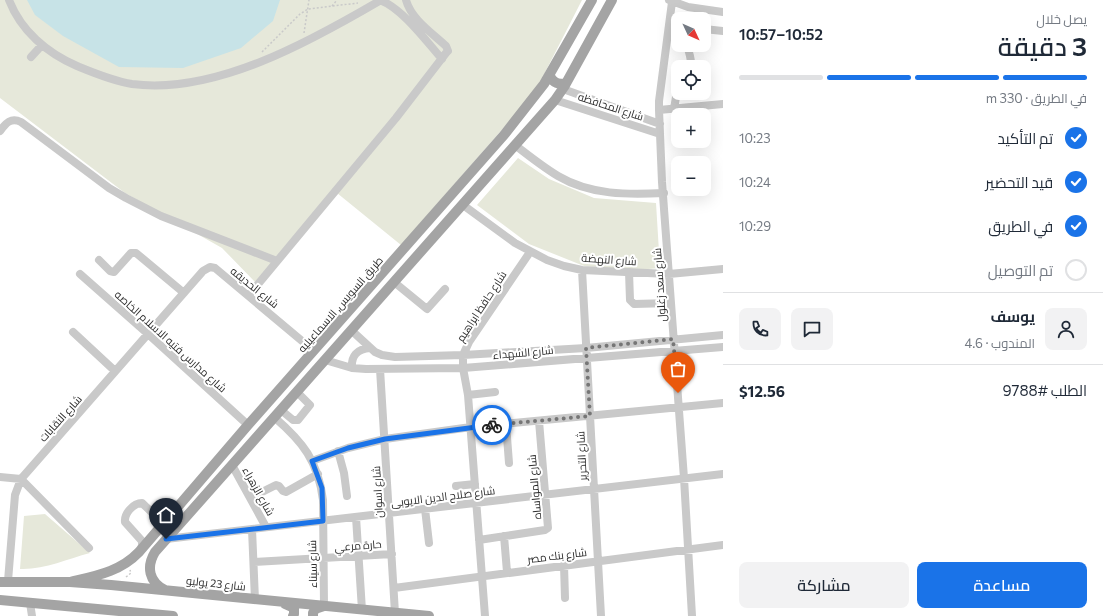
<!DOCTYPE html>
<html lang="ar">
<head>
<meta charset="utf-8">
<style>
  body { margin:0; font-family:Commissioner,Cairo,sans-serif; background:#f2f2f3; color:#1f2937; direction:rtl; height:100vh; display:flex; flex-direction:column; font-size:15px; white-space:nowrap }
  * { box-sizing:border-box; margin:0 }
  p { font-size:13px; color:#747a83 }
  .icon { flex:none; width:22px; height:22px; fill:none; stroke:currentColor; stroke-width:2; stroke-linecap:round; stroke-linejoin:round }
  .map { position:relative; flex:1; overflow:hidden; direction:ltr }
  .details { display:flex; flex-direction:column; background:#fff; width:380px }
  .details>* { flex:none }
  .needle { width:26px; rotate:134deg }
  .controls { position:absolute; left:671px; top:12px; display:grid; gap:8px }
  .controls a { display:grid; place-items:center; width:40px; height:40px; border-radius:8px; background:#fff; box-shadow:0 4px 16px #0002; font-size:20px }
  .pin { position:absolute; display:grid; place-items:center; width:34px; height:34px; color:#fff; margin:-41px -17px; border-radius:50% 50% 50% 0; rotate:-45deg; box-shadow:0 0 4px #0007 }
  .pin .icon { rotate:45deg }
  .courier { position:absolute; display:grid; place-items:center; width:40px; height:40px; margin:-20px; border:3px solid #1a73e8; border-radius:50%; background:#fff; color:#222; box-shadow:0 1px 5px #0007 }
  .headline em { font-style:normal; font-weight:600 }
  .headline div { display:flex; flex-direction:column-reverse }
  .headline { display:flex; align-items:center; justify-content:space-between; height:68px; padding:0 16px }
  h1 { font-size:26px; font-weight:600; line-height:30px }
  .bar { display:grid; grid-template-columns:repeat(4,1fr); gap:6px 4px; align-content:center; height:48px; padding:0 16px }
  .bar i { height:5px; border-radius:3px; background:#e0e1e3 }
  .bar .active { background:#1a73e8 }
  .bar p { grid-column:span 4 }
  .line { display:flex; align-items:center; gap:10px; padding:0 16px; border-top:1px solid #e0e1e3 }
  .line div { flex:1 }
  .round { display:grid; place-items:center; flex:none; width:42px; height:42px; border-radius:8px; background:#f2f2f3 }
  ol { padding:0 16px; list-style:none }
  li { display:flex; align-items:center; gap:12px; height:44px }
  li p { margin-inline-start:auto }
  li .icon { padding:4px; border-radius:50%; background:#1a73e8; color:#fff; stroke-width:4 }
  li:last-child { color:#747a83 }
  li i { width:22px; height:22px; border:2px solid #e0e1e3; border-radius:50% }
  .primary-button { display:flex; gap:8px; margin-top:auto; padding:8px 16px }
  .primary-button a { flex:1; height:46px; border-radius:8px; background:#1a73e8; color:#fff; font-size:16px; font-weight:600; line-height:46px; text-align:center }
  .primary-button a+a { background:#f2f2f3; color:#1f2937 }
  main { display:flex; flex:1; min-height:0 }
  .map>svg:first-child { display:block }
</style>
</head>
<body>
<main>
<section class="details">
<div class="headline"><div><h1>3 دقيقة</h1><p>يصل خلال</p></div><em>10:52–10:57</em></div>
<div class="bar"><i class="active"></i><i class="active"></i><i class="active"></i><i></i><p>في الطريق · 330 m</p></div>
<ol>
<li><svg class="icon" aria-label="check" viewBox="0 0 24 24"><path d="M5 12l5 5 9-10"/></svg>تم التأكيد<p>10:23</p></li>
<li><svg class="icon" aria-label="check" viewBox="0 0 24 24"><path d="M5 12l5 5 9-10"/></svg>قيد التحضير<p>10:24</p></li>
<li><svg class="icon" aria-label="check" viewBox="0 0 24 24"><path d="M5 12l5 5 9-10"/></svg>في الطريق<p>10:29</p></li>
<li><i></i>تم التوصيل</li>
</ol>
<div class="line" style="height:72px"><a class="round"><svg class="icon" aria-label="person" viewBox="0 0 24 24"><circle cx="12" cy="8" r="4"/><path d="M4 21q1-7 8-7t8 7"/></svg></a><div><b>يوسف</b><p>المندوب · 4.6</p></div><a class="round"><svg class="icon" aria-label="chat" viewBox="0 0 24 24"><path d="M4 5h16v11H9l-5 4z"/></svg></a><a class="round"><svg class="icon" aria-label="phone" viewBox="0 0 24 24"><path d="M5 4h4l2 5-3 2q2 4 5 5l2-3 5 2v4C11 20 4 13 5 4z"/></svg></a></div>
<div class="line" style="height:52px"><div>الطلب #9788</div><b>$12.56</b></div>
<div class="primary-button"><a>مساعدة</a><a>مشاركة</a></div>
</section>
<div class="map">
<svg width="723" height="616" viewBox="0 0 723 616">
  <rect width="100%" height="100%" fill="#fff"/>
  <path fill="#e6e8da" d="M0,0h582l-47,92 -134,153 -64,-52 -77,94 -38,-39 -97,-55 -125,-95z
    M518,158l31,21 45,19 62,5 4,65 -23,2 -53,-4 -55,-22 -52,-39z
    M45,514l45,39c-23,6 -46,17 -70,16l4,-53z"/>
  <path fill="#c7e3e7" d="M27,0h253l-7,21 -32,27 -58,20 -64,-1 -56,-31 -28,-21z"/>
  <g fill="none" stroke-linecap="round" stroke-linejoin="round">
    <path stroke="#c9c9c9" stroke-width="1.5" stroke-dasharray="2 2" stroke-linecap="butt" d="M332,6l5,-6
      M304,33l5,-33
      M262,52l38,-38 8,-5 50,-6
      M126,577l5,-4 -1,-3"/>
    <path stroke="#c9c9c9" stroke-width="8" d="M9,0c12,31 38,53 68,66 17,7 36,15 55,18 83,11 179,-43 249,-84
      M380,0c23,9 46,41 62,59
      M669,0l19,7 35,5
      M672,2l-13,99v9l3,72 22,296 8,138
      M704,29l19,2
      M687,45l3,11 2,11
      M31,57l11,-12
      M563,89l97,35
      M555,100l105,34
      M674,109l2,-12 4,-4
      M659,110l64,-6
      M0,131c6,-8 11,-14 21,-9l88,66 17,10 35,18 116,45
      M515,145c14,11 28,22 43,31 32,19 70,19 106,17
      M463,205l52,38 32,17 17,6 18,4 87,4 54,-5
      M99,260l11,11 4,1 17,-19h5l48,40
      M582,270l19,346
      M629,272l1,28 4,4 37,-1
      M80,274l68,60 100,91
      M394,282l33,27 18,-20
      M249,295l147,-177 50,-65 2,-2 -2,-5c-14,-13 -35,-27 -40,-46
      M351,330l24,22 7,3 13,2 68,-2 123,-7 137,-13
      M73,332l42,39
      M325,360l27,8 14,1 97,-1 260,-21
      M352,368c-1,-12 5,-19 18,-20
      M380,369l15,244
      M468,395l27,-3
      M281,410l12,10h5l12,-15 -13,-13
      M274,417c29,25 44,44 49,83l1,106
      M506,424l3,39
      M338,451l6,22 3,23
      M312,461l36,-13 37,-9 86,-12 252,-24
      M232,465l34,62
      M0,477l21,2 68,69
      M456,486l19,-2
      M250,498l26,-13 3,1 4,5 3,1 32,-18
      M425,509l4,34
      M356,517l6,93
      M252,529l3,71
      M504,536l3,36
      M166,539l557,-65
      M479,540l66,-10 3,-2 -9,-107
      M140,552l2,-7v-4l-17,-19c-1,-8 8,-19 17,-19l22,21
      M254,562l138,-8
      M564,565l1,33
      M8,581l7,-86 6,-16 182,-208 7,-4 5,1 99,83
      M394,588l329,-43
      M30,603l2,13
      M485,616l-17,-221 -5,-27v-13l6,-13 61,-90"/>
    <path stroke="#a4a4a4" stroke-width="10" d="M550,76c3,7 9,9 16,7
      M0,582h70l41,3 318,31
      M70,582c25,-6 50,-10 69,-30l109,-127 256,-290 40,-51 48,-84
      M165,590c-16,-8 -19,-23 -10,-38l400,-452 9,-13 48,-87
      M0,600l173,16
      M285,604l9,4v6l-1,2
      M313,616v-3l2,-4 9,-3"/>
  </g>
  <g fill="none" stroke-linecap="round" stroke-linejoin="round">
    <path stroke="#767676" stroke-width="4" stroke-dasharray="0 7.2" d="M492,425l98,-9 -4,-68 87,-9 5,54"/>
    <path stroke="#1a73e8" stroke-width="5" d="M166,539l157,-18 -1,-33 -10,-27 36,-13 37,-9 107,-14"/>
  </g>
  <g text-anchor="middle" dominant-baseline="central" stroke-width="4" stroke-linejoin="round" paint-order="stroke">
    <g font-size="11" fill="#2c2c2c" stroke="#fff">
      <text transform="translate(611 106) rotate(18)">شارع المحافظه</text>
      <text transform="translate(609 259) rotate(4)">شارع النهضة</text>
      <text transform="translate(659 285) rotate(-94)">شارع سعد زغلول</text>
      <text transform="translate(255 287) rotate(39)">شارع الحديقه</text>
      <text transform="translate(340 304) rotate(-49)">طريق السويس, الاسماعيليه</text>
      <text transform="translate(481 306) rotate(-57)">شارع حافظ ابراهيم</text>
      <text transform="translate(171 341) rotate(42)">شارع مدارس فتيه الاسلام الخاصه</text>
      <text transform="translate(523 352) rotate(-5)">شارع الشهداء</text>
      <text transform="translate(60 418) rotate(-48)">شارع النقابات</text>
      <text transform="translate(581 456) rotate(-93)">شارع التحرير</text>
      <text transform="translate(534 487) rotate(-95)">شارع المواساه</text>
      <text transform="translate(259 491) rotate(61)">شارع الزهراء</text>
      <text transform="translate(377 492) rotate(-93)">شارع اسوان</text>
      <text transform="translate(443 496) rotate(-7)">شارع صلاح الدين الايوبى</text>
      <text transform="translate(358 545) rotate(-4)">حارة مرعي</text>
      <text transform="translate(557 555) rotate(-7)">شارع بنك مصر</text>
      <text transform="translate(312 564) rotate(-91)">شارع سيناء</text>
      <text transform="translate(216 583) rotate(6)">شارع 23 يوليو</text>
    </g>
  </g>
</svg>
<div class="controls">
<a><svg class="needle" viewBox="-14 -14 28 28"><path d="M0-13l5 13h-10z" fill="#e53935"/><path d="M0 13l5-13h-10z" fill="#747a83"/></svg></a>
<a><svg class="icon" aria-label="locate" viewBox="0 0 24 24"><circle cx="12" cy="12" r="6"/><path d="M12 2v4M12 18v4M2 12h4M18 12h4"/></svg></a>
<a>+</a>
<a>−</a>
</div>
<div class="pin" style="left:678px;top:393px;background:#ea580c"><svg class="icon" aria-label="bag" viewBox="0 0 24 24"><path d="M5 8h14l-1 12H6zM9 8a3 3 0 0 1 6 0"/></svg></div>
<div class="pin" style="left:166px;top:539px;background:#1f2937"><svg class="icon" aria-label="home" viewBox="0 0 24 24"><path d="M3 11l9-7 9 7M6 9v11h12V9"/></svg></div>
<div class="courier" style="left:492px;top:425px"><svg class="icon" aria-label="bike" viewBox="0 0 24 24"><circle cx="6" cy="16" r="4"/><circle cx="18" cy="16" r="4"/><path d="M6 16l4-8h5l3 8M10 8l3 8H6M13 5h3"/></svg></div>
</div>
</main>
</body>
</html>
